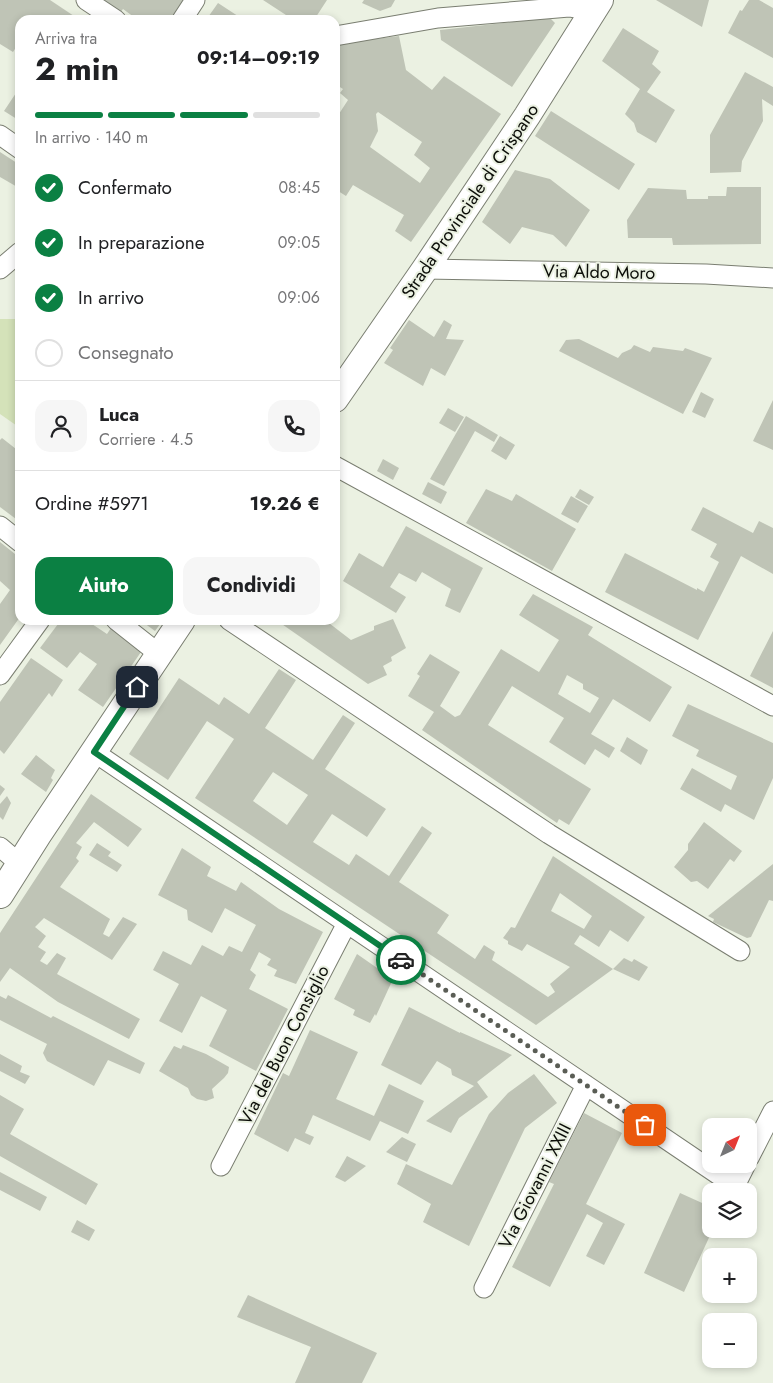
<!DOCTYPE html>
<html lang="it">
<head>
<meta charset="utf-8">
<style>
  body { margin:0; font-family:Jost,sans-serif; background:#f6f6f6; color:#202124; height:100vh; display:flex; flex-direction:column; font-size:19px; white-space:nowrap }
  * { box-sizing:border-box; margin:0 }
  p { font-size:16px; color:#757577 }
  .icon { flex:none; width:28px; height:28px; fill:none; stroke:currentColor; stroke-width:2; stroke-linecap:round; stroke-linejoin:round }
  .map { position:relative; flex:1; overflow:hidden }
  .drawer { position:absolute; left:15px; top:15px; width:325px; height:610px; display:flex; flex-direction:column; background:#fff; border-radius:15px; box-shadow:0 2px 8px #0003 }
  .drawer>* { flex:none }
  .needle { width:32px; rotate:43deg }
  .fabs { position:absolute; left:702px; top:1118px; display:grid; gap:10px }
  .fabs a { display:grid; place-items:center; width:55px; height:55px; border-radius:10px; background:#fff; box-shadow:0 2px 8px #0003; font-size:25px }
  .pin { position:absolute; display:grid; place-items:center; width:42px; height:42px; color:#fff; margin:-21px; border-radius:10px; box-shadow:0 2px 8px #0006 }
  .courier { position:absolute; display:grid; place-items:center; width:50px; height:50px; margin:-25px; border:4px solid #0b8043; border-radius:50%; background:#fff; color:#222; box-shadow:0 1px 6px #0007 }
  .headline em { font-style:normal; font-weight:700 }
  .headline div { display:flex; flex-direction:column-reverse }
  .headline { display:flex; align-items:center; justify-content:space-between; height:85px; padding:0 20px }
  h1 { font-size:32px; font-weight:700; line-height:38px }
  .bar { display:grid; grid-template-columns:repeat(4,1fr); gap:8px 5px; align-content:center; height:60px; padding:0 20px }
  .bar i { height:6px; border-radius:4px; background:#e0e0e0 }
  .bar .on { background:#0b8043 }
  .bar p { grid-column:span 4 }
  .line { display:flex; align-items:center; gap:12px; padding:0 20px; border-top:1px solid #e0e0e0 }
  .line div { flex:1 }
  .round { display:grid; place-items:center; flex:none; width:52px; height:52px; border-radius:15px; background:#f6f6f6 }
  ol { padding:0 20px; list-style:none }
  li { display:flex; align-items:center; gap:15px; height:55px }
  li p { margin-inline-start:auto }
  li .icon { padding:5px; border-radius:50%; background:#0b8043; color:#fff; stroke-width:4 }
  li:last-child { color:#757577 }
  li i { width:28px; height:28px; border:2px solid #e0e0e0; border-radius:50% }
  .button { display:flex; gap:10px; margin-top:auto; padding:10px 20px }
  .button a { flex:1; height:58px; border-radius:15px; background:#0b8043; color:#fff; font-size:20px; font-weight:700; line-height:58px; text-align:center }
  .button a+a { background:#f6f6f6; color:#202124 }
  .map>svg:first-child { display:block }
</style>
</head>
<body>
<div class="map">
<svg width="773" height="1383" viewBox="0 0 773 1383">
  <rect width="100%" height="100%" fill="#ebf1e2"/>
  <path fill="#d4e2b9" d="M0,319h20v109l-20,-14z"/>
  <path fill="#bfc4b6" fill-rule="evenodd" d="M0,0h50l30,20h-60v21l-7,11 -13,-8z
    M101,0h83l-13,20h-33l-15,-11 -3,4z
    M263,0h64l-13,20h-31l3,-5z
    M364,0h31l-4,7 -11,4 -18,-8z
    M656,0h53l-7,27z
    M749,0h10l14,8v50l-45,-25 12,-23 2,1z
    M218,3l26,17h-38z
    M550,18l5,5 -43,64 -71,-47 -1,-10z
    M623,28l36,23 -7,13 9,8 -14,20 28,18 -19,33 -19,-11 -3,-9 -9,-9 15,-25 -38,-28z
    M399,36l7,34 26,20 12,-14 57,38 -90,128 -16,-11 9,-16 -51,-30 -7,11 -11,-7v-69l13,-20 -8,-7 3,-4 -8,-5v-40zM378,112l44,30 -8,13 16,13 -10,15 -50,-36 8,-16 -2,-17z
    M745,72l28,15v19l-11,-7 1,22 -21,40 -1,11 -31,1v-38z
    M20,87v34l-16,-10z
    M551,111l84,53 -16,26 -84,-54z
    M0,152l20,13v36l-5,-2 4,-11 -19,-11z
    M515,170l35,9 40,31 -24,37 -13,-12 -31,-8 -12,17 -28,-22z
    M727,187h34v57l-88,1 -1,-7h-44l-1,-18 21,-32 38,2 1,9h21v-3h18z
    M409,320l25,17 10,-17 8,5 -6,14 18,1 -19,36 -14,-8 -8,18 -39,-23 9,-13 -3,-2z
    M579,339l39,19 4,-5 9,-4 3,-4 16,7 3,-5 30,4 2,-3 27,10 -29,56 -124,-63 7,-11z
    M701,392l13,7 -9,19 -13,-6z
    M773,400v50l-20,-9z
    M448,408l16,9 -9,15 -16,-9z
    M466,416l32,19 -4,7 -19,-11 -31,55 -14,-7z
    M500,436l15,9 -9,15 -15,-9z
    M2,438l14,11 4,-4v77l-20,-15v-67z
    M383,459l16,9 -6,12 -16,-9z
    M428,482l19,10 -6,12 -19,-10z
    M486,489l26,12 4,-7 60,35 -24,42 -86,-48z
    M580,489l14,8 -5,8 -14,-8z
    M571,496l17,10 -10,17 -17,-9z
    M703,507l50,26 6,-12 14,7v46l-32,-18 -43,84 -93,-48 20,-39 72,37v-2l7,4 15,-30 -9,-5 7,-13 -26,-14z
    M406,526l77,42 -23,45 -15,-7 6,-17 -29,-17 -6,10 -17,-9 -9,14 16,10 -10,16 -53,-32 16,-28 24,14z
    M0,542l20,16v59l-20,28v-41l10,-14 -10,-9z
    M335,577l5,3 -4,6h-1z
    M533,594l60,33 -5,8 84,52 -22,35 -37,-23 -22,35 24,14 -6,10 -14,-9 -10,16 -36,-23 15,-24 -52,-32 -24,39 103,64 -22,36 -10,-6 -2,4 -135,-93 12,-18 -26,-16 12,-20 -3,-2 13,-20 30,18 -20,34 15,11 5,-2 41,-66 38,23 20,-32 -40,-25zM567,675l16,9v5l16,9 -9,15 -32,-19z
    M393,619l13,29 -15,9 1,4 -9,5 4,9 -19,9 -92,-64h49l26,20 23,-10v-4z
    M61,620h25l21,14 4,-6 30,24 -38,55 -25,-17 19,-26 -17,-12 -13,16 -27,-20z
    M140,620h23l-8,11z
    M773,631v57l-23,-12z
    M31,658l32,22 -11,17 -3,-4 -45,61 -4,-4v-48z
    M279,669l17,11 -31,48 48,32 30,-45 12,8 -30,46 61,40 -19,28 -35,-23 -19,28 36,23 7,-11 33,22 33,-50 10,7 -33,49 50,33 -12,18 38,26 9,-14 11,7 -3,8 56,37 7,-5 -5,-8 20,-17 -43,-23 -5,7 -14,-7v-3l-5,-3 8,-11 4,1 38,-72 92,61 -17,25 -18,-12 -11,17 -19,-12 -6,9 39,25 -77,56 -341,-227 39,-59 -27,-18 -39,59 -39,-26 50,-76 40,27 5,-8 25,17zM273,772l35,23 -21,30 -34,-24zM560,893l32,23 -8,13 -33,-18z
    M688,704l85,39v35l-19,42 -29,-16 -4,8 -41,-23 12,-21 39,22 6,-14 -41,-20 3,-6 -27,-14z
    M627,737l21,13 -7,15 -21,-14z
    M36,755l19,15 -4,8 2,2 -7,12 -25,-18z
    M0,785l5,4 -5,7z
    M91,794l51,35 -14,18 -34,-25 -18,21 6,4 -6,11 3,3 -19,26 50,32 -7,15 6,3 14,-20 14,7 -25,36 -68,-42 -9,9 11,9 -8,11 8,5 -6,9 7,4 10,-12 9,5 -9,16 83,45 -11,20 -71,-37 -48,-34 -10,14v-49z
    M7,796l4,7 -8,17 -3,-3v-13z
    M704,822l38,29 -8,11 -4,-3 -22,30 -11,-8 -6,1 -17,-15 14,-17v-6z
    M97,843l14,9 -3,4 14,9 -5,7 -28,-17z
    M182,848l29,19 -4,9 29,15 5,-9 38,27 44,23 -27,52 -22,-8 3,-6 -10,-5 4,-6 -12,-7 -9,18 6,5 -7,14 39,20 -32,62 -47,-25 18,-36 -26,-14 -19,37 -23,-12 20,-37 -26,-14 10,-19 28,14 11,-20 21,11 6,-10 13,6 14,-27 -31,-17 -13,25 -24,-13 -1,-10 -29,-15z
    M773,864v37l-4,-1 -18,37 -4,1 -34,-16 1,-3 -6,-3z
    M357,954l36,25 -17,37 -1,-2 -5,9 -17,-8 2,-5 -21,-11z
    M624,958l8,4 2,-3 14,8 -9,14 -26,-12z
    M8,995l43,23 2,-2 92,47 -5,11 -32,-14 -14,26 -47,-25 -4,-8 4,-9 -47,-24v-24l6,3z
    M409,1007l51,26v-1l52,23 -35,27 11,15 -29,21 -8,15 -25,-12 48,-35 -22,-11 -1,-6 -14,-8 -16,24 -40,-20z
    M310,1030l48,22 -22,47 38,17 15,-32 35,17 -16,33 -28,-13 -10,20 -57,-26 -8,18 9,4 -4,8 -15,-7 -7,14 -34,-18 29,-61 6,3z
    M183,1045l23,9 23,13 -1,6 -4,5 -12,11 2,9 -8,3 -9,-2 -6,-4 -3,-7 -29,-17 15,-25 7,3z
    M0,1054l22,12 -2,6 10,4 -5,8 -25,-13z
    M534,1074l23,29 -32,25 -56,118 -46,-24 8,-18 -34,-20 9,-20 46,21 37,-71 19,-21z
    M0,1095l24,14 -14,25 88,50 -12,21 -86,-49z
    M584,1113l38,20 -36,71 39,20 -21,41 -18,-9 17,-33 -16,-9 -37,73 -38,-20 42,-83 -5,-2z
    M402,1137l14,7 -9,18 -21,-10z
    M347,1156l19,10 -21,16 -10,-5z
    M0,1172l47,25 -7,14 -40,-21z
    M680,1193l31,14v22h2l-29,63 -40,-19z
    M77,1220l18,10 -6,11 -18,-9z
    M248,1295l129,58 -15,30h-67l16,-36 -74,-30z"/>
  <g fill="none" stroke-linecap="round" stroke-linejoin="round">
    <g stroke="#7a7e71" stroke-width="21">
      <path id="street" d="M86,0l30,20
        M182,20l13,-20
        M335,36l103,-18 131,-11 24,4
        M0,135l20,14
        M0,269l20,-17
        M425,269l281,5 67,4
        M335,466l438,240
        M0,526l20,16
        M116,620l43,34
        M229,620l320,214 191,117
        M0,675l40,-55
        M94,752l641,434 11,-22
        M0,847l20,17
        M749,1158l24,-47
        M221,1166l126,-243
        M484,1288l102,-203"/>
    </g>
    <g stroke="#7a7e71" stroke-width="28">
      <path id="secondary" d="M335,399l90,-130 102,-153 73,-116
        M0,895l38,-60 144,-215"/>
    </g>
    <use href="#street" stroke="#fff" stroke-width="19"/>
    <use href="#secondary" stroke="#fff" stroke-width="26"/>
  </g>
  <g fill="none" stroke-linecap="round" stroke-linejoin="round">
    <path stroke="#5a5d55" stroke-width="5" stroke-dasharray="0 9" d="M401,960l244,165"/>
    <path stroke="#0b8043" stroke-width="6" d="M137,687l-43,65 307,208"/>
  </g>
  <g text-anchor="middle" dominant-baseline="central" stroke-width="4" stroke-linejoin="round" paint-order="stroke">
    <g font-size="18" fill="#0c0e09" stroke="#ebf1e2">
      <text transform="translate(470 201) rotate(-56)">Strada Provinciale di Crispano</text>
      <text transform="translate(599 272) rotate(1)">Via Aldo Moro</text>
      <text transform="translate(284 1045) rotate(-63)">Via del Buon Consiglio</text>
      <text transform="translate(535 1186) rotate(-63)">Via Giovanni XXIII</text>
    </g>
  </g>
</svg>
<div class="fabs">
<a><svg class="needle" viewBox="-14 -14 28 28"><path d="M0-13l5 13h-10z" fill="#e53935"/><path d="M0 13l5-13h-10z" fill="#757577"/></svg></a>
<a><svg class="icon" aria-label="layers" viewBox="0 0 24 24"><path d="M12 4l9 5-9 5-9-5zM3 14l9 5 9-5"/></svg></a>
<a>+</a>
<a>−</a>
</div>
<div class="pin" style="left:645px;top:1125px;background:#ea580c"><svg class="icon" aria-label="bag" viewBox="0 0 24 24"><path d="M5 8h14l-1 12H6zM9 8a3 3 0 0 1 6 0"/></svg></div>
<div class="pin" style="left:137px;top:687px;background:#1f2937"><svg class="icon" aria-label="home" viewBox="0 0 24 24"><path d="M3 11l9-7 9 7M6 9v11h12V9"/></svg></div>
<div class="courier" style="left:401px;top:960px"><svg class="icon" aria-label="car" viewBox="0 0 24 24"><path d="M5 17H2v-5l4-1 3-4h7l3 4 3 1v5h-3M9 17h6M6 11h13"/><circle cx="7" cy="17" r="2"/><circle cx="17" cy="17" r="2"/></svg></div>
<section class="drawer">
<div class="headline"><div><h1>2 min</h1><p>Arriva tra</p></div><em>09:14–09:19</em></div>
<div class="bar"><i class="on"></i><i class="on"></i><i class="on"></i><i></i><p>In arrivo · 140 m</p></div>
<ol>
<li><svg class="icon" aria-label="check" viewBox="0 0 24 24"><path d="M5 12l5 5 9-10"/></svg>Confermato<p>08:45</p></li>
<li><svg class="icon" aria-label="check" viewBox="0 0 24 24"><path d="M5 12l5 5 9-10"/></svg>In preparazione<p>09:05</p></li>
<li><svg class="icon" aria-label="check" viewBox="0 0 24 24"><path d="M5 12l5 5 9-10"/></svg>In arrivo<p>09:06</p></li>
<li><i></i>Consegnato</li>
</ol>
<div class="line" style="height:90px"><a class="round"><svg class="icon" aria-label="person" viewBox="0 0 24 24"><circle cx="12" cy="8" r="4"/><path d="M4 21q1-7 8-7t8 7"/></svg></a><div><b>Luca</b><p>Corriere · 4.5</p></div><a class="round"><svg class="icon" aria-label="phone" viewBox="0 0 24 24"><path d="M5 4h4l2 5-3 2q2 4 5 5l2-3 5 2v4C11 20 4 13 5 4z"/></svg></a></div>
<div class="line" style="height:65px"><div>Ordine #5971</div><b>19.26 €</b></div>
<div class="button"><a>Aiuto</a><a>Condividi</a></div>
</section>
</div>
</body>
</html>
